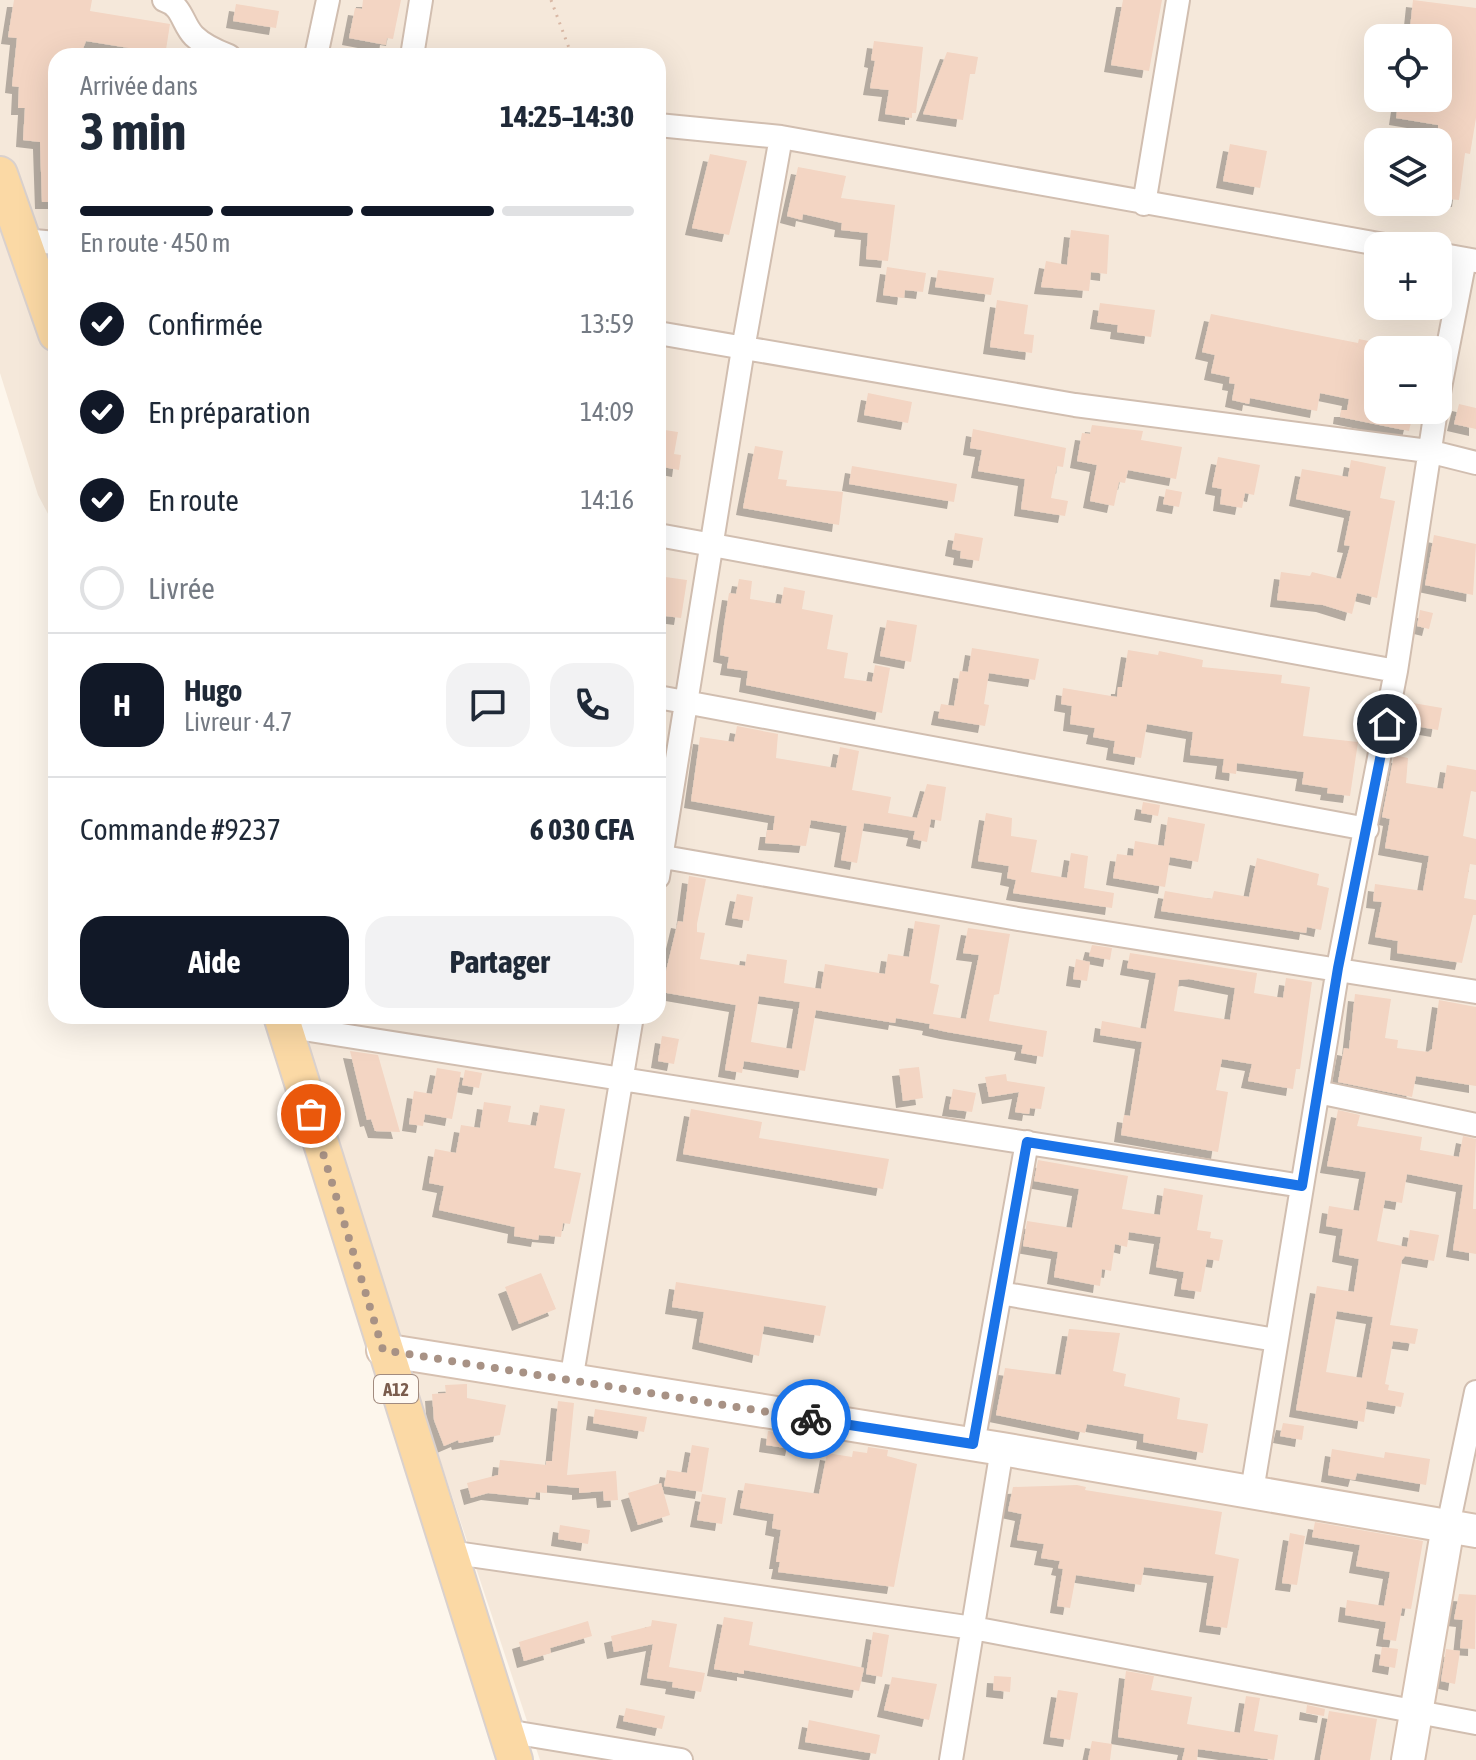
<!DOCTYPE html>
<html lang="fr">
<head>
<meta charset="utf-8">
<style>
  body { margin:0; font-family:"Asap Condensed",sans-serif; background:#f2f2f3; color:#1f2937; height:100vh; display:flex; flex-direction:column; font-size:30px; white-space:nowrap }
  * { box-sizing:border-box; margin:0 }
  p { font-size:26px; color:#747a83 }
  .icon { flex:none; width:44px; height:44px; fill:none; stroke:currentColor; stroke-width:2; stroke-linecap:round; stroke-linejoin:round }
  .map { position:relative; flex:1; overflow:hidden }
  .details { position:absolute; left:48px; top:48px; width:618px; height:976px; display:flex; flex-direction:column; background:#fff; border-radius:24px; box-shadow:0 8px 32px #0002 }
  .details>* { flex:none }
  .tools { position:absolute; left:1364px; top:24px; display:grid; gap:16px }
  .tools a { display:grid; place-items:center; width:88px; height:88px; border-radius:16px; background:#fff; box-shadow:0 8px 32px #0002; font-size:40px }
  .pin { position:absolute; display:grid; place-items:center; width:68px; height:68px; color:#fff; margin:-34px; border:4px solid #fff; border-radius:50%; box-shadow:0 2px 8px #0007 }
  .courier { position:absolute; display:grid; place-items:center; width:80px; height:80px; margin:-40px; border:6px solid #1a73e8; border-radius:50%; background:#fff; color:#222; box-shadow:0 2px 10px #0007 }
  .overview em { font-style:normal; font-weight:700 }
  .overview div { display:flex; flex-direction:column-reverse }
  .overview { display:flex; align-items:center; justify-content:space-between; height:136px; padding:0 32px }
  h1 { font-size:52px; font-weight:700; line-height:60px }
  .bar { display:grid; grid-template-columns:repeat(4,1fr); gap:12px 8px; align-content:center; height:96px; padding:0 32px }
  .bar i { height:10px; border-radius:6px; background:#e0e1e3 }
  .bar .selected { background:#111827 }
  .bar p { grid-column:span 4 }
  .line { display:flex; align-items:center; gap:20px; padding:0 32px; border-top:2px solid #e0e1e3 }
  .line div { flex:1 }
  .round { display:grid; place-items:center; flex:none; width:84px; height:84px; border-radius:24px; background:#f2f2f3 }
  ol { padding:0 32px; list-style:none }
  li { display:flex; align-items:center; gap:24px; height:88px }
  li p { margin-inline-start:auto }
  li .icon { padding:8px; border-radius:50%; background:#111827; color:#fff; stroke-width:4 }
  li:last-child { color:#747a83 }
  li i { width:44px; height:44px; border:4px solid #e0e1e3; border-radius:50% }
  .cta { display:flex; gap:16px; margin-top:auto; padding:16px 32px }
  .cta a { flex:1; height:92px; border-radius:24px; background:#111827; color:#fff; font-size:32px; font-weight:700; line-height:92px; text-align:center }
  .cta a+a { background:#f2f2f3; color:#1f2937 }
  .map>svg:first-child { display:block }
</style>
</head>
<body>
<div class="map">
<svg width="1476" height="1760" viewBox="0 0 1476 1760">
  <defs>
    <filter id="shadow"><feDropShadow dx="-7" dy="7" stdDeviation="0" flood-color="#0004"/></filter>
  </defs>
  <rect width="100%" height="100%" fill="#fdf6ec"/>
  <path fill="#f5e8da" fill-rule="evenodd" d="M0,0h1476v1760h-936l-248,-744h366v-960h-602v473l-18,-34 -38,-122zM1378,38h60v60h-60zM1378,142h60v60h-60zM1378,246h60v60h-60zM1378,350h60v60h-60z"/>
  <path fill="#f3d5c3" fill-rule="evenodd" filter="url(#shadow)" d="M14,0h78l-2,11 80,13 -5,32h-37l1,-8 -43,-7 -6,15h-24v146h-14l-2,-60 -17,-2 2,-32h-7l1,-21 -7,-1 5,-48 -9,-1z
    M363,0h38l-8,39 -6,-1 -1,7 -37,-7 6,-30 7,1z
    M1123,0h39l-13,71 -38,-6z
    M1413,0l63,8v110l-6,36 -5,-1 -6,47 -21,-2v-73l-42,-7 3,-20h39v-60h-29z
    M236,4l43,7 -3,17 -43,-7z
    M874,41l49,6 -7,66h-4v5l-27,-4 4,-24 -19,-2 5,-27 -4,-1z
    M947,52l31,5 -3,17h-5l-7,46 -40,-6z
    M1230,144l37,7 -7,37 -37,-7z
    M710,154l37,7 -18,74 -37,-7z
    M798,167l48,9 -5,22 54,7 -7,56 -22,-2 2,-26 -27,-3 1,-7 -39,-9 -1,6 -15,-4z
    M1071,230l38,5 -2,39 -16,-2 -2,19 -48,-4 5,-26 21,4z
    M887,267l39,6 -3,19 -18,-2 -1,8 -21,-3z
    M938,270l56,8 -3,17 -56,-8z
    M997,300l31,5 -4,29 10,1 -2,18 -42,-6z
    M1100,303l55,7 -4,27 -34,-5 1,-7 -21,-3z
    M1211,314l147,29 1,-4 14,3 -4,21 9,2v45h36l-5,21 -69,-14 1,-7h6l2,-11 -29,-6 -3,18 -67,-13 -1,6 -17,-4 3,-16 -6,-1 1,-6 -19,-4 4,-18 -13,-3z
    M868,393l44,9 -4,21 -44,-8z
    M1459,404l17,4v21l-22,-5z
    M1092,425l51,6 -2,9 41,7 -6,32 -48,-9 -3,13 -6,-1 -5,24 -24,-5 7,-36 -20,-4 5,-28 8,1z
    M658,429l20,3 -4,22 7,1 -2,15 -21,-4z
    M973,429l93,19 -3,19 -6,-1 -6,32 17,3 -3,15 -44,-7 4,-30 -47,-8 4,-21 -12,-2z
    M755,446l28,5 -5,28 9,1 -1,6 57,6 -4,33 -96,-17z
    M1218,457l42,8 -6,30 -9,-2 -3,15 -22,-4 2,-15 -10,-2z
    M1351,460l35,7 -6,31 15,3 -18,97 -20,-5 -5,21 -29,-9 -46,-5 4,-28 29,4 2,-4 29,7 9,-33 -6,-1 7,-34 -55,-12 6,-30 46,8z
    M852,466l105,18 -3,18 -105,-18z
    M1166,489l16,3 -3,15 -16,-3z
    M955,533l28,5 -4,23 -19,-3 1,-7 -9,-2z
    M1434,535l42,9 -3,51 -48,-10z
    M658,576l29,4 -6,38 -23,-3z
    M739,579l13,2 -2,18 31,5 3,-17 21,4 -3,18 31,6 -6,34 21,4 -4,25 28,4 3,-17 15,3 -8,45 -136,-28 2,-14 -21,-3 2,-11 -9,-2 4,-30 5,-32 7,1z
    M1420,610l13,3 -4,16 -12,-3z
    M887,620l30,5 -6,37 -31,-6z
    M972,648l67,11 -4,21 -46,-7 -5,31 5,1 -4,21 -47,-8 3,-14 13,2 6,-35 8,1z
    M1128,650l30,5 1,-4 44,9 -1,7 80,8 -1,8 29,4 -7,49 55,6 -8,54 -23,-3 1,-5 -26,-4 2,-12 -67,-9 -1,11 -14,-2 2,-13 -34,-4 3,-23 -46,-8 -6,34 -28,-5 2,-12 -22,-4 2,-9 -25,-4 2,-18 -11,-2 2,-16 54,9 1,-10h4z
    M1413,703l29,5 -4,22 -29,-5z
    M737,726l41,8 -2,24 60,10 4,-21 19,4 -7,39 39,7 -3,16 29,5 10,-34 19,3 -5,34 -10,-2 -4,23 -14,-3 2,-8 -51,-8 -7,40 -16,-3 6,-34 -36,-6 -5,26 -41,-3 2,-13h6l2,-14 -84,-15 9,-64 34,5z
    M1394,755l14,3 -2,25 37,6 4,-24 29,5v22l-5,-1 -8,45 13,3v26l-6,-1 -6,34 12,2v15h-3l-11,48 -65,-10 1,-12 -23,-4 7,-35 -9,-1 2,-17 48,7 6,-35 -44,-8 5,-29 -8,-2z
    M1143,802l17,3 -2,11 -17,-3z
    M986,813l26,5 -1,18 26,4 -6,32 36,6 4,-25 17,3 -4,32 30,5 -2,15 -99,-15 3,-13 -9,-2 2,-12 -31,-5z
    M1168,817l37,7 -7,38 -28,-5 -5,30 -52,-9 4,-24 16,2 2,-15 29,5z
    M1257,858l62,16 -2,11 12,3 -8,42 -14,-3 -1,6 -145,-22 4,-20 47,8 2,-8 35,6z
    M689,876l17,3 -9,45v8l8,1 -5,26 45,7 2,-12 40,6 -3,23 37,6 4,-25 60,10 3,-20 21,3 6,-36 25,4 -10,58 9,2 -6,29 33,5 13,-64 -16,-2 5,-25 42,6 -11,60 -5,1 -5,26 58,10 -4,26 -22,-4 2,-8 -76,-13 -18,-4 1,-4 -34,-6 -1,5 -79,-13 -11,61 -61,-10 -2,12 -17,-3 11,-65 -75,-13 17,-71 5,1zM759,996l41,6 -8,47 -41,-7z
    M737,894l16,3 -4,24 -17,-3z
    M1092,945l20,3 -2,12 -21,-4z
    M1130,953l127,20 -3,20 29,5 3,-20 26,4 -12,87h-4l-3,20 -45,-8 4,-17 -30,-5 -6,31 12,2 -10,60 -97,-17 3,-20 6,1 12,-74 -42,-7 2,-14 44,8 10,-56 -29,-5zM1189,979l46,9 -5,32 -56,-9 5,-31z
    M1076,959l14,3 -3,19 -14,-2z
    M1355,994l36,5 -6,39 13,2 -1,8 31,4 4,-3 7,-49 37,7v79l-60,-10 -4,21 -74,-15 6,-34 5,1z
    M662,1036l17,3 -5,25 -16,-3z
    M350,1051l28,4 22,77 -25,-1 -4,-12 -4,1z
    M919,1067l4,31 -20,3 -4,-32z
    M437,1068l24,4 -9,47 -27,-5 -2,12 -14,-2 5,-33 18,3z
    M465,1070l17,3 -3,15 -17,-3z
    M1006,1074l1,7 38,6 -4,22 -11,-1 -1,6 -14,-2 4,-20 -30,5 -4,-20z
    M953,1089l23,4 -4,19 -23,-3z
    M484,1102l27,4 -3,16 28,4 4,-21 25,4 -11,59 27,5 -11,51 -7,-1 -2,14 -22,-2 -1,5 -24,-4 1,-9 -76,-17 5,-24 -15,-3 6,-34 21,4 5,-28 19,3z
    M691,1109l71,13 -3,16 130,21 -6,30 -200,-35z
    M1338,1110l22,5 -3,11 65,11 -2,13 39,7 4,-21 13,3 -3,70h3v45l-23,-4 10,-65 -56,-11 -5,29 -17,-3 -8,41 30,6 3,-17 29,5 -5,26 -29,-5 -3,4 -12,65 28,4 -3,15 -22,-3 -8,43 4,1 -1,5 16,3 -3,14 -34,-6 -3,21 -68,-12 21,-124 37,6 5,-33 -20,-4 4,-26 -17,-3 3,-20 30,5 7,-39 -39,-6zM1337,1311l36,6 -11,61 -36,-6z
    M1038,1160l90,16 -6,33 38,6 4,-27 39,7 -6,35 14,2 -1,6 13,2 -4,21 -12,-2 -6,33 -20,-3 3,-17 -28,-5 5,-30 -32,-5 -2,15 -12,-3 -4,27 -9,-2 -2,17 -46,-9 4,-25 -35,-6 4,-25 45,7 7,-39 -45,-8z
    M541,1273l15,36 -37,15 -14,-37z
    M676,1282l150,24 -6,30 -56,-10 -5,30 -60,-14 5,-30 -32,-5z
    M1069,1329l51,4 -7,38 13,3 -2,12 56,12 -3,21 31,5 -5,29 -60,-11 1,-8 -57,-10 -2,9 -89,-18 9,-47 56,7z
    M467,1384v14l39,7 -6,30 -41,8 -1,-3 -14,6 -10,-26 -2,-26 14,-1 -1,-8z
    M558,1401l16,2 -7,72 49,-4 2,29 -14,1 -1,-10 -24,2v-5l-32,-3v8l-11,-1 -1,6 -47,-5 -17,5 -4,-15 31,-8 2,-15 46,5v-4h6z
    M595,1409l52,8 -3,15 -51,-9z
    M1283,1423l21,3 -2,14 -22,-4z
    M768,1431l27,4 -3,14 -26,-4z
    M692,1445l17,3 -7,44 -38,-6 3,-16 20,3z
    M868,1447l20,3 -1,6 30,8 -23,123 -116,-15 2,-10h-4l5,-32 -9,-2 2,-14 -34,-6 5,-25 74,11 8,-41 25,4 1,-6 14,2z
    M1332,1449l52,9 1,-6 45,7 -4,26 -69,-12 -2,7 -27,-5z
    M661,1483l9,32 -32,10 -10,-32z
    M1077,1485l9,2 -1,3 137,22 -7,42 24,5 -12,69 -21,-3 8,-49 -70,-9 -3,18 -65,-10 -6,33 -13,-2 6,-37 -5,-1 2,-7 -19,-3 3,-14 -27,-4 5,-26 -14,-3 5,-24z
    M702,1494l24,4 -4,26 -25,-4z
    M1315,1522l108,19 -12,68 -9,-1 -6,33 -13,-2 3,-17 -41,-7 2,-15 37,6 6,-34 -34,-6 4,-21 -48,-8z
    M560,1525l30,5 -2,14 -30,-5z
    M1290,1533l15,3 -8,49 -15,-2z
    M1459,1594l17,1 -1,54 -15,-1 3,-28 -9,-1z
    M724,1617l29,5 -4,23 115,23 -5,23 -115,-21v4l-30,-5z
    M652,1620l25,4 -8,43 36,6 -4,19 -29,-5 1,-5 -26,-4 6,-34 -39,8 -3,-16 40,-10z
    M588,1621l4,15 -42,12 1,5 -27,8 -5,-19z
    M873,1632l16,3 -7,42 -16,-3z
    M1382,1647l16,2 -3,19 -16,-3z
    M1446,1649l14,2 -5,33 -14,-3z
    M1126,1671l28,5 -3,14 41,7 -5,27 53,9 6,-37 14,2 -6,33 24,4 -4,25 -76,-11 -1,11h-15l3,-12 -67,-11z
    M994,1676l17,1 -1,15 -17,-2z
    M892,1677l45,7 -8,36 -45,-10z
    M1058,1690l20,3 -8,47 -20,-3z
    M1307,1705l18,4 -1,7 -18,-3z
    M626,1708l39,8 -3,13 -39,-8z
    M1329,1711l48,8 -7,41h-50z
    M809,1720l71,15 -4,19 -71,-12z
    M1092,1741l20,3 -2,16h-22z"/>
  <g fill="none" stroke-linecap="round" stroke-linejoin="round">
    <g stroke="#d1beb0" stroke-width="26">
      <path id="street" d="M164,0c19,6 18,24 30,36 9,9 22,15 35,20
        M316,56l12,-56
        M412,56l9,-56
        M658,125l123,12 609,109
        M1144,204l34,-204
        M23,240l33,3
        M1438,254l38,7
        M658,333l417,72 353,46 48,12
        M1438,398l27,-139
        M658,535l738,136
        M658,697l709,132
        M658,856l360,63 458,73
        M658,877l85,-528 38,-212
        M284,1026l1018,160
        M1318,1092l158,33
        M1000,1293l276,47
        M571,1381l61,-365
        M973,1444l54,-302
        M1252,1491l86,-523 58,-297 40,-261
        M1448,1526l28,-134
        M449,1552l524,76 503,95
        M506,1731l175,29
        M951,1760l51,-311"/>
    </g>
    <g stroke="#d6c0b0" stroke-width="36">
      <path id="secondary" d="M383,1350l619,99 474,82
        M1408,1760l40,-234"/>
    </g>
    <g stroke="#dad1cd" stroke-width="38">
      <path id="primary" d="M0,174l56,160
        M281,1016l234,744"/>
    </g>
    <path stroke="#d9b8a5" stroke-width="3" stroke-dasharray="2 6" stroke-linecap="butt" d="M551,0l21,56"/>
    <use href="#street" stroke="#fff" stroke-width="22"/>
    <use href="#secondary" stroke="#fff" stroke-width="32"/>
    <use href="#primary" stroke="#fbd9a5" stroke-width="34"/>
  </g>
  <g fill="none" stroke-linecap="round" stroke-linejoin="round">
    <path stroke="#a89285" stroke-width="8" stroke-dasharray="0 14.4" d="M311,1114l72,236 428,69"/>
    <path stroke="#1a73e8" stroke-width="10" d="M811,1419l162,25 54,-302 275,44 36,-218 49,-244"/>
  </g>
  <g text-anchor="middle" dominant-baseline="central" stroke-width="8" stroke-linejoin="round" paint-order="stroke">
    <rect fill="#fffaf3" stroke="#a28b7f" stroke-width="2" x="374" y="1375" width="44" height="28" rx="6"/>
    <g font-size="18" font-weight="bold" fill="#7a5c4d">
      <text x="396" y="1389">A12</text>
    </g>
  </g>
</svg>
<div class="tools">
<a><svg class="icon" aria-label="locate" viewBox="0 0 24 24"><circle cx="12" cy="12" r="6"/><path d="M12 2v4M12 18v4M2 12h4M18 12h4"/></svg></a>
<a><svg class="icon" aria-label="layers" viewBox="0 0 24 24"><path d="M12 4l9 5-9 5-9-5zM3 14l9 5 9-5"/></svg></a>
<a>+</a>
<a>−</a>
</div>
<div class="pin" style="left:311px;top:1114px;background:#ea580c"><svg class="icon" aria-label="bag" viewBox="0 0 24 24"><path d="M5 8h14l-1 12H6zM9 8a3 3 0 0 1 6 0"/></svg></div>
<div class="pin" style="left:1387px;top:724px;background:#1f2937"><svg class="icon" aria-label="home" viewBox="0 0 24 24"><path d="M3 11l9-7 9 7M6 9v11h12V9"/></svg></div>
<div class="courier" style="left:811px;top:1419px"><svg class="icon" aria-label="bike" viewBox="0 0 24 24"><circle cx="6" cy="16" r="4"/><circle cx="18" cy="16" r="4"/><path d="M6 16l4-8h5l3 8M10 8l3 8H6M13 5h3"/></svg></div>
<section class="details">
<div class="overview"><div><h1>3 min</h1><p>Arrivée dans</p></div><em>14:25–14:30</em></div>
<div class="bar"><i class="selected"></i><i class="selected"></i><i class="selected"></i><i></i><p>En route · 450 m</p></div>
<ol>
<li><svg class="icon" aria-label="check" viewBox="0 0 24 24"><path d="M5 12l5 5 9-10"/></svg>Confirmée<p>13:59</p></li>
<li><svg class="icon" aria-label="check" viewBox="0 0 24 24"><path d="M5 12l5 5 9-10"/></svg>En préparation<p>14:09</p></li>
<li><svg class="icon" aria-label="check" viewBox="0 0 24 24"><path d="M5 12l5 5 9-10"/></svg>En route<p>14:16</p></li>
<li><i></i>Livrée</li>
</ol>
<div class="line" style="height:144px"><b class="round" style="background:#111827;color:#fff">H</b><div><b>Hugo</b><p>Livreur · 4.7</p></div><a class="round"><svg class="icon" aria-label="chat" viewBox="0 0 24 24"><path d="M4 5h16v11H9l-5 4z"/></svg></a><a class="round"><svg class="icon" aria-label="phone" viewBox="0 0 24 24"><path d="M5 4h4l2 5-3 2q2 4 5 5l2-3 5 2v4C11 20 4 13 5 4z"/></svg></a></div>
<div class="line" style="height:104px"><div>Commande #9237</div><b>6 030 CFA</b></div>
<div class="cta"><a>Aide</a><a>Partager</a></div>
</section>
</div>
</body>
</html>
